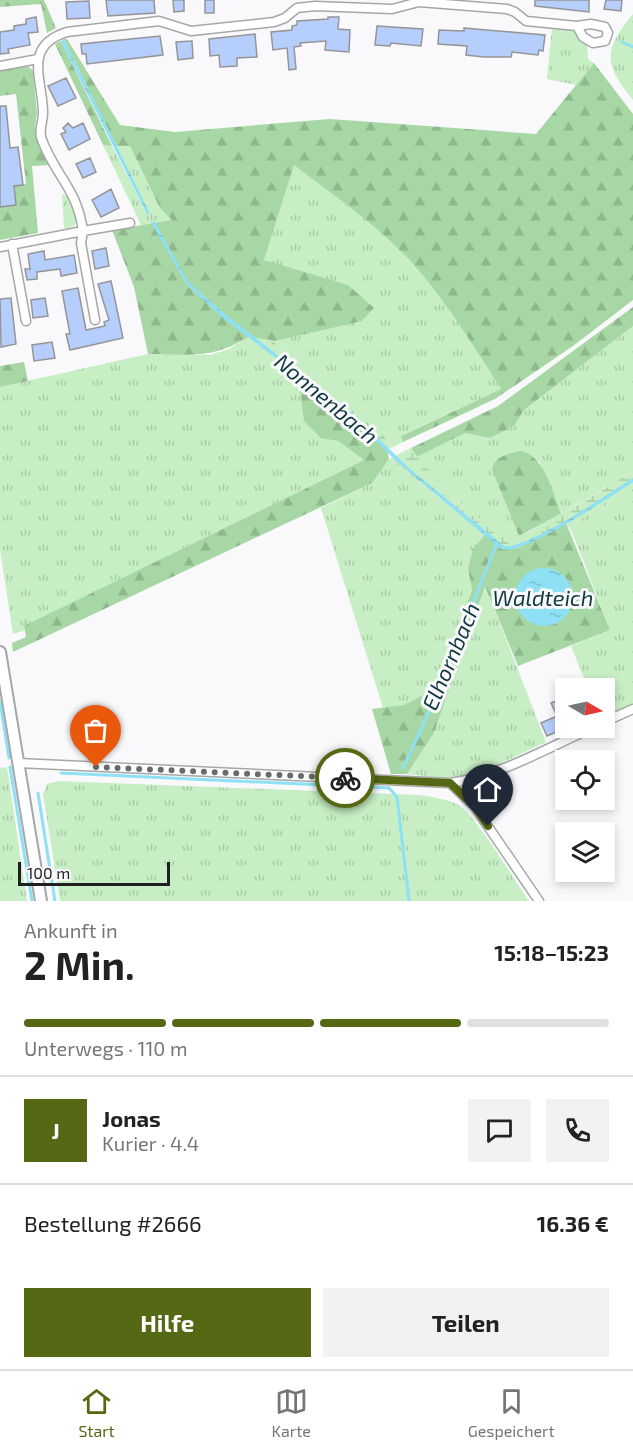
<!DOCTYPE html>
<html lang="de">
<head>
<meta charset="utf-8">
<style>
  body { margin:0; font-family:"Exo 2",sans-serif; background:#f2f2f2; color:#222; height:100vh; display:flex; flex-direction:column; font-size:22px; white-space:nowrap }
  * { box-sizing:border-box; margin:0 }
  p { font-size:20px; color:#767676 }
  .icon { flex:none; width:33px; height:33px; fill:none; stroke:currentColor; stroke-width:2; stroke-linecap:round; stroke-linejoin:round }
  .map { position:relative; height:901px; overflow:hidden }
  .drawer { display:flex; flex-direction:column; background:#fff; flex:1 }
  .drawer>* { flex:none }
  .needle { width:39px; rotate:99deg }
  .tools { position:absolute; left:555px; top:678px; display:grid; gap:12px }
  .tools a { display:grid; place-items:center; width:60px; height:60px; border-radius:0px; background:#fff; box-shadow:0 3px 9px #0003; font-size:30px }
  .scale { position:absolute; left:18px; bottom:15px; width:152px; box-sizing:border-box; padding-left:6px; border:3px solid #1f1f20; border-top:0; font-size:16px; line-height:21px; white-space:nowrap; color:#1f1f20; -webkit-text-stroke:4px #f9f9fb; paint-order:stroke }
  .pin { position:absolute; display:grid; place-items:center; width:51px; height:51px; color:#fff; margin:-62px -26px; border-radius:50% 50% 50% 0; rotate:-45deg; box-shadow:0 0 6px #0007 }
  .pin .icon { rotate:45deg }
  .courier { position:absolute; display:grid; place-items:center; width:60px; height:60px; margin:-30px; border:4px solid #556814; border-radius:50%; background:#fff; color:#222; box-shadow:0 2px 8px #0007 }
  .head em { font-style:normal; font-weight:700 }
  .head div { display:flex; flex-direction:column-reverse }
  .head { display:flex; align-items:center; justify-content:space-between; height:102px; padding:0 24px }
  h1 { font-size:39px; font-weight:700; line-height:45px }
  .bar { display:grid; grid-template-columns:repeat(4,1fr); gap:9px 6px; align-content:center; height:72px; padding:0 24px }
  .bar i { height:8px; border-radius:4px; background:#e0e0e0 }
  .bar .selected { background:#556814 }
  .bar p { grid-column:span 4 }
  .line { display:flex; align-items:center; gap:15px; padding:0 24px; border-top:2px solid #e0e0e0 }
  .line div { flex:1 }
  .round { display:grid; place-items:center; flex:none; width:63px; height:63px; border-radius:0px; background:#f2f2f2 }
  .button { display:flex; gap:12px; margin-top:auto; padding:12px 24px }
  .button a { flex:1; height:69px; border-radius:0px; background:#556814; color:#fff; font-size:24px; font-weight:700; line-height:69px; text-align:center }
  .button a+a { background:#f2f2f2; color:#222 }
  .tab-bar { display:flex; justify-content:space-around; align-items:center; height:84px; border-top:2px solid #e0e0e0; background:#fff; font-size:16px; color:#767676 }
  .tab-bar a { display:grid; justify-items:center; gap:3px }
  .tab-bar .selected { color:#556814 }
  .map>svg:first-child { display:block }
</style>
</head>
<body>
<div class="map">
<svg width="633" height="901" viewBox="0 0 633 901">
  <defs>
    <pattern id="grass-tufts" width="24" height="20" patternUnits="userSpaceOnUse" patternTransform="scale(1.5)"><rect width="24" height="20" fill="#c7eec4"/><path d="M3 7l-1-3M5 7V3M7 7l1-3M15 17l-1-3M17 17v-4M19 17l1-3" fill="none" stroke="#aacca8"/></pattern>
    <pattern id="forest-firs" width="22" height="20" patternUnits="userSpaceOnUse" patternTransform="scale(1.5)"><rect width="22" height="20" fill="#a7d7a4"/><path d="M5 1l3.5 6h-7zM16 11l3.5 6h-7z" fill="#8fb88d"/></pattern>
    <pattern id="wetland-marsh" width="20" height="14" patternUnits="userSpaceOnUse" patternTransform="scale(1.5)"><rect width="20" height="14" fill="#c7eec4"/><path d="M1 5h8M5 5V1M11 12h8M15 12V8" fill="none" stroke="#aacca8"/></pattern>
    <pattern id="water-ripples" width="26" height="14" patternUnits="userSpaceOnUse" patternTransform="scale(1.5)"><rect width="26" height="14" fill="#8ee0f5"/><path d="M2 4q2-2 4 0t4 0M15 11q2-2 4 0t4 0" fill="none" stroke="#7ac0d2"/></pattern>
  </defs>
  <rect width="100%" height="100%" fill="#f9f9fb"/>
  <path fill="url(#grass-tufts)" d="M633,14v86c-30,-37 -30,-49 0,-86z
    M552,26l21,1 14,17 1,15 6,4 -18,22 -29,-6z
    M103,145l9,1 35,68 2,-1 -33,-67h14l30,62 13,12 -32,5z
    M294,164c43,34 91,66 126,108 30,36 57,77 81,117l-99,46 1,7 -8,4 -117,-97 -7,-9 91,-19 12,-13 -110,-48z
    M62,194l6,2 9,20 -2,9 -8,4 -3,-1z
    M633,326v145l-72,43 -22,-53 -47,9 27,66c-4,-1 -10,0 -14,-2 -21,-6 -75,-59 -88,-77l48,-24 25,5 24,-12 10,-16z
    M248,337l54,42 -2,9 38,53 26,19 -339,166v4l-12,4 -13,-85v-162l148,-33 62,1 19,-6z
    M389,459l97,75 -18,35 4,21 -38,99 -30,16 -21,3 -62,-200 51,-25z
    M628,492l5,1v212l-28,13 -1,-30h-16l-17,-42 39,-16 -38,-98 2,-8 41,-28z
    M485,585l61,157 -68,32 -29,5 -42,-5 27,-41z
    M7,767l20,134h-27v-133z
    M58,781l361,14c14,2 29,4 41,11 18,13 54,74 69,95h-469l-17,-107 4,-10z"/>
  <path fill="url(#forest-firs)" d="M0,0h44l12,28 -9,5 -6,-29 -41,3z
    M64,39h3l53,86 55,7 155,-13 206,15 58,-71 39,51v186l-60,46 -78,53 -92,43 -2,-6 100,-47c-25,-40 -51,-81 -81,-117 -35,-42 -83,-74 -126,-107l-30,95 84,25 26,23 -12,13 -87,20 -27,-4c-37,23 -59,17 -100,17l-14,-67 -22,-57 60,-10 -12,-12 -30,-62h-14z
    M61,41l51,105 -9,-1 -48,-101z
    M28,66l5,5 4,42 -2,14 3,15 11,23 -17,1 6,67 -38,7v-33l14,-21 12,-2 -10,-90 -16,2v-25z
    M633,307v19l-109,84 -10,16 -24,12 -25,-5 -48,24 -6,-9 87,-42z
    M24,362l4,19 -28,6v-21z
    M302,379l85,70 2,10 -17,24 -359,169 -1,-9 14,-6 -2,-11 340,-166 -26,-19 -17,-3 -17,-17 -4,-33z
    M521,451c24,5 32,43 40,63l-42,22 -27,-66c2,-15 18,-16 29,-19z
    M566,523l44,107 -92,36 -33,-80 -51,147 -27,41h-16l-19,-65 32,-4 30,-16 38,-99 -4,-21 5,-20 13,-15 32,14z"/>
  <path fill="url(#wetland-marsh)" d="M248,337l23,3 124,106 -8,3z
    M411,448c16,23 77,90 107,87 7,0 17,-7 24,-11 32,-16 61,-35 91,-53v22l-18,3 -41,28 -2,8 -6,-9 -48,25h-13l-116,-89z"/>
  <path fill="url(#water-ripples)" d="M64,39l86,175h-3l-86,-173z
    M151,222h4l33,60 38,33 125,97 59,57 94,77c23,4 105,-53 129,-68v4c-22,14 -111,75 -132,67l-106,-89 -47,-47 -125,-95 -37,-34z
    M515 597a29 29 0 1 1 58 0a29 29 0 1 1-58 0Z"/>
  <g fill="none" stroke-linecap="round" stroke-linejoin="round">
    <path stroke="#8ee0f5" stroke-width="3" d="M622,42l11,5
      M0,701l9,57
      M10,767l22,134
      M403,768l29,-63 65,-162
      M61,773l328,15 8,9 12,104
      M38,793l17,108"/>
  </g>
  <path fill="#b6cefb" stroke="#959597" stroke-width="1.5" d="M106,0h48l1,13 -47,3z
    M173,0h11v11l-10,1z
    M205,0h9v13h-9z
    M535,0h54v12l-54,-6z
    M606,0h16l-1,11 -17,-2z
    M89,1l1,17 -23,1 -1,-17z
    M36,17l2,15 -10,1 2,12 -22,4 1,4 -9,1v-22l14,-2v-4l12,-2v-5z
    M328,17h11l-1,12 12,1 -1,22 -24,-2 1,-9 -26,2 1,3 -7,1 2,22 -7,1 -2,-22 -14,2 -2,-18 21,-2v-4l5,-1v-4l31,-2z
    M377,26l46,3 -2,17 -30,-3 -1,3 -15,-1z
    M464,28l81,7 -2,16 -4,-1 -1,5 -26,-3 -1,5h-27l-18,-2 1,-9 -29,-2 1,-14 25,1z
    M255,34l2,23 -20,1v8l-17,1 -1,-12 -9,1 -1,-17z
    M160,36l3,19 -76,9 -1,-10h-4l-1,-10z
    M192,41l1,17 -15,2 -2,-18z
    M66,78l10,20 -18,8 -10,-20z
    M0,106h6l4,42 8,-1 5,38 -9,1 2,19 -16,2z
    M68,123l5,5 10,-5 7,16 -21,11 -8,-16 5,-2 -3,-4z
    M90,158l6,14 -13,6 -7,-14z
    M111,189l8,19 -18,9 -9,-17z
    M106,248l3,18 -14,3 -3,-18z
    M44,251l1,9 29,-5 3,18 -16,3 -1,-7 -23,3v7l-10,1 -2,-11h5l-2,-15z
    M111,281l12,57 -53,12 -4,-16h4l-8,-43 16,-3 8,42 19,-4 -1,-4 5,-2 -11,-36z
    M11,298l5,46 -15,3 -1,-48z
    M45,298l3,18 -15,2 -2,-18z
    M52,342l3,16 -21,3 -2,-16z
    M566,697v36l-3,-4 -16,7 -6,-13 16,-7 -6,-13z"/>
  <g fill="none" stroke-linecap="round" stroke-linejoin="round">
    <g stroke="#a6a7a8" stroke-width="11">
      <path id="minor" d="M591,24l14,3 3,6 -3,8 -12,2 -10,-6 -6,-11z
        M0,66l38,-7
        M130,223l-47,8c-6,-43 -27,-54 -41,-91 -4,-9 1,-17 1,-27 0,-33 -21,-67 24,-81l92,-11 32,10 83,-9 11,-4 12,-10 18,-2 77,3 27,-7 88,7 8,3 11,9 51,5
        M12,244l14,77
        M0,247l83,-16 -2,12 14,77
        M604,722l29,-13
        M18,763l432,20c50,-7 97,-35 142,-55
        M450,783l24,23 65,95"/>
    </g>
    <g stroke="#a6a7a8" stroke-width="14">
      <path id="tertiary" d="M0,652l41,249"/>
    </g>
    <use href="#minor" stroke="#fff" stroke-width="8"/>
    <use href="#tertiary" stroke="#fff" stroke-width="10"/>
  </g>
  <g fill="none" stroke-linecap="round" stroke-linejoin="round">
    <path stroke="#6b6b6d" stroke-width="6" stroke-dasharray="0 10.8" d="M96,767l249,11"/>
    <path stroke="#556814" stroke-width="8" d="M345,778l105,5 24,23 14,20"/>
  </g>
  <g text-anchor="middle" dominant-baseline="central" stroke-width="6" stroke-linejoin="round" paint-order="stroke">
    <g font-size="22" font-style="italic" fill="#113942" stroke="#f9f9fb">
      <text transform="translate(327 398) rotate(40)">Nonnenbach</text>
      <text x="543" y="597">Waldteich</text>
      <text transform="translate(450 656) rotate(-67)">Elhornbach</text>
    </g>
  </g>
</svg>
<div class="tools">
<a><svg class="needle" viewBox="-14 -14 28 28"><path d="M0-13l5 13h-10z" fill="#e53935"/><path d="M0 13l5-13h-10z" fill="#767676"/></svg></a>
<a><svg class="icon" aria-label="locate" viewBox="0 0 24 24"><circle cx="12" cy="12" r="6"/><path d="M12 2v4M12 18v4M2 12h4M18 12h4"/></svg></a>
<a><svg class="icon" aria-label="layers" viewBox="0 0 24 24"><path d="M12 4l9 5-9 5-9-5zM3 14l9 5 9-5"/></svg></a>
</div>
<div class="scale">100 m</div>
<div class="pin" style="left:96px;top:767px;background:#ea580c"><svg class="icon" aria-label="bag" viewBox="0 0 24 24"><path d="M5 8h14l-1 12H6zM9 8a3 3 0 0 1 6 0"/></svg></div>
<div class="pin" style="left:488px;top:826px;background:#1f2937"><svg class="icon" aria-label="home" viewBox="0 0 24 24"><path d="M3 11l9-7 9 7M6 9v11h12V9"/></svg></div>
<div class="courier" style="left:345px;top:778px"><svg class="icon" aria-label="bike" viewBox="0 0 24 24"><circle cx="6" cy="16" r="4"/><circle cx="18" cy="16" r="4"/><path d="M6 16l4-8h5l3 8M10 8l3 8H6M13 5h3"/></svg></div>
</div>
<section class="drawer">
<div class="head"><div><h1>2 Min.</h1><p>Ankunft in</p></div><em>15:18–15:23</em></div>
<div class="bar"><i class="selected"></i><i class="selected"></i><i class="selected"></i><i></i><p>Unterwegs · 110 m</p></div>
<div class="line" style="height:108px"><b class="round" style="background:#556814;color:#fff">J</b><div><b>Jonas</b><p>Kurier · 4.4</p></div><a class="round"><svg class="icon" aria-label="chat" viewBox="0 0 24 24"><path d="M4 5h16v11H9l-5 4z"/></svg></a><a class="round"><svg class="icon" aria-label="phone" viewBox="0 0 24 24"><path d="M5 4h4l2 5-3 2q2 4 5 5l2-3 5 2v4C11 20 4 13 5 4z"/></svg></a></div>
<div class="line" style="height:78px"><div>Bestellung #2666</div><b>16.36 €</b></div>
<div class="button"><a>Hilfe</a><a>Teilen</a></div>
</section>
<nav class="tab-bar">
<a class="selected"><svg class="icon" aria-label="home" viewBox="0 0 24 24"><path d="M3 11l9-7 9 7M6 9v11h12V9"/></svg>Start</a>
<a><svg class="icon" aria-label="map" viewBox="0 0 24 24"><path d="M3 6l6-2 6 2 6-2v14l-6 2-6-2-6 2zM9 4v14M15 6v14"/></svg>Karte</a>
<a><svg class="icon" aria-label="saved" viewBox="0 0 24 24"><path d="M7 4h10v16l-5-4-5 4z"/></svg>Gespeichert</a>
</nav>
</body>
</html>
